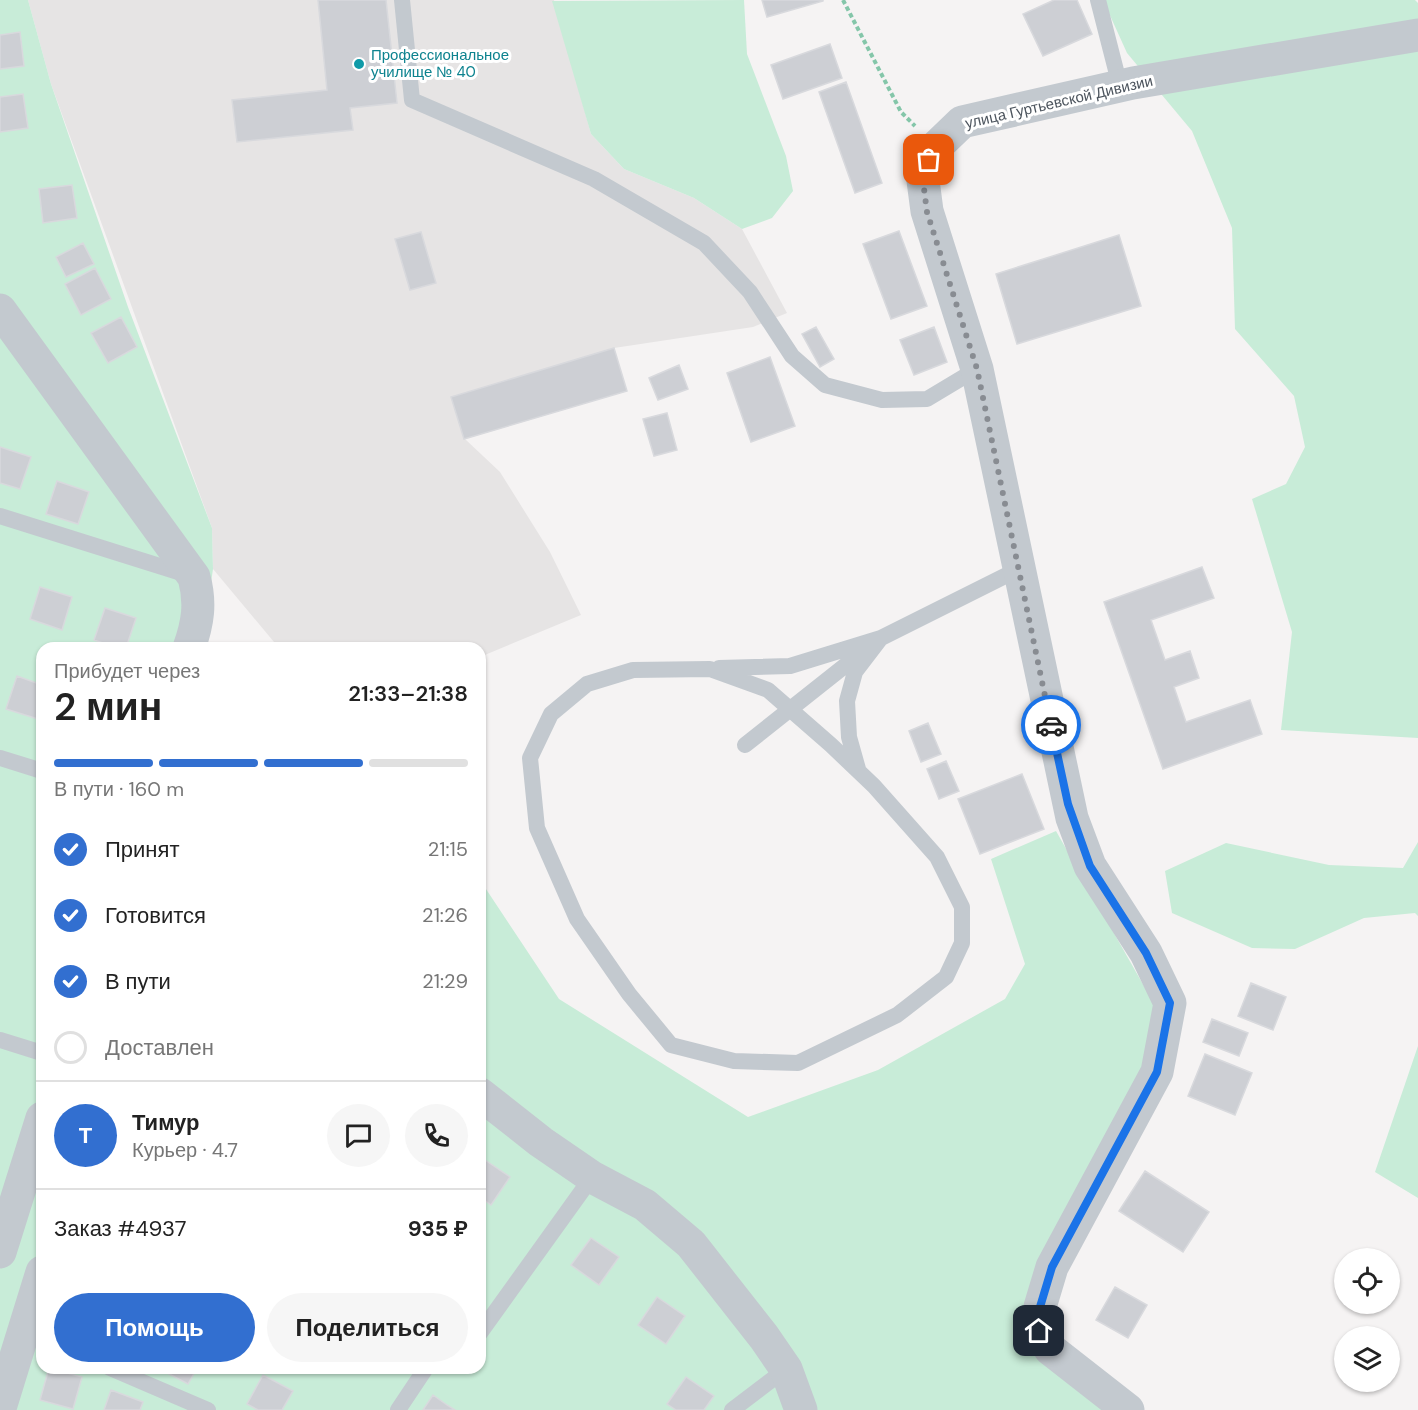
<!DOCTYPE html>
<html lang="ru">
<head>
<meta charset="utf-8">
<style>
  body { margin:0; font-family:"DM Sans",sans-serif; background:#f6f6f6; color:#222; height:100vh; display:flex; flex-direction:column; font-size:22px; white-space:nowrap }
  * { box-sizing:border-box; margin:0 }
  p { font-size:20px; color:#767676 }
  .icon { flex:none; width:33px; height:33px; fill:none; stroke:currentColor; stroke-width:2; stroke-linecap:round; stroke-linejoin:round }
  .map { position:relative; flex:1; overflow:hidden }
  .drawer { position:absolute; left:36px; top:642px; width:450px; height:732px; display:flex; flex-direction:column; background:#fff; border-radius:18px; box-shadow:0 2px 4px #0004 }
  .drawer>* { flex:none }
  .buttons { position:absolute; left:1334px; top:1248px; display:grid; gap:12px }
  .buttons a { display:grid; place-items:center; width:66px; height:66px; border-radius:50%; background:#fff; box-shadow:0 2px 4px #0004; font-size:30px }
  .pin { position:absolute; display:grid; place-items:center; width:51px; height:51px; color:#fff; margin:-26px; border-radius:12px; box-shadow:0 3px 9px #0006 }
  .courier { position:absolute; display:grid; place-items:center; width:60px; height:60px; margin:-30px; border:4px solid #1a73e8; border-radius:50%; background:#fff; color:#222; box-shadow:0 2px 8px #0007 }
  .summary em { font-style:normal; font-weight:600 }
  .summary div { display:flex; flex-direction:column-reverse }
  .summary { display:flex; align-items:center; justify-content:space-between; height:102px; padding:0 18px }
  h1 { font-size:39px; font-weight:600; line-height:45px }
  .bar { display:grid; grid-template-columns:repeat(4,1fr); gap:9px 6px; align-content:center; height:72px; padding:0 18px }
  .bar i { height:8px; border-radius:4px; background:#e0e0e0 }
  .bar .active { background:#326fd0 }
  .bar p { grid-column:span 4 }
  .line { display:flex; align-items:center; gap:15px; padding:0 18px; border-top:2px solid #e0e0e0 }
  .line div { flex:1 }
  .round { display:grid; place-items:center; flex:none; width:63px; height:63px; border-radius:32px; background:#f6f6f6 }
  ol { padding:0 18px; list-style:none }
  li { display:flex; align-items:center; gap:18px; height:66px }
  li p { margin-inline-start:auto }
  li .icon { padding:6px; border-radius:50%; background:#326fd0; color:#fff; stroke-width:4 }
  li:last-child { color:#767676 }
  li i { width:33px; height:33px; border:3px solid #e0e0e0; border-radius:50% }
  .primary-button { display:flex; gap:12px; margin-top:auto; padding:12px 18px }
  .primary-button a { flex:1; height:69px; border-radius:36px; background:#326fd0; color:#fff; font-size:24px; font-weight:600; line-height:69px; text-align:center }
  .primary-button a+a { background:#f6f6f6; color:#222 }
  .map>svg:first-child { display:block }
</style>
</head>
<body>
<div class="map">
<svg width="1418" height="1410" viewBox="0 0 1418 1410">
  <rect width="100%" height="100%" fill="#f5f3f3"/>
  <path fill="#e6e4e4" d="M28,0h526l37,134 33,35 70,29 48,31 45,84 -34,14 -139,21 13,43 -162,48 35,33 50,80 31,63 -101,42v-9h-201l-66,-79 -1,-41 -161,-444z"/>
  <path fill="#c8ecd8" d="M0,0h28l23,84 77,223 84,221 1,41 -7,48 -10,31h-154v720h438v-488l79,119 189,118 130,-47 127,-71 20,-35 -34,-105 65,-28 97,171 3,43 -130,268 89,97h-1115z
    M744,0l3,54 39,102 7,35 -21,27 -30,11 -48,-31 -70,-29 -33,-35 -39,-133z
    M1103,0h312l3,3v735l-137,-8 11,-98 -40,-133 34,-15 19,-37 -11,-51 -59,-67 -3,-101 -40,-97 -65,-78z
    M1418,842v74l-3,-3 -51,5 -69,31 -43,-1 -80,-35 -7,-42 61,-28 103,22 74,3z
    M1418,1046v152l-43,-26z"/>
  <path fill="#cdcfd4" stroke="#d8d9dd" stroke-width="1.5" d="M318,0h68l11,103 -47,5 3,22 -116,12 -5,-42 95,-10z
    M762,0h61v1l-56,16z
    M1054,0h23l15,34 -49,22 -20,-42z
    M20,32l4,34 -24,3v-34z
    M830,44l12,34 -59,21 -12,-34z
    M846,82l36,101 -27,10 -36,-101z
    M23,94l5,34 -28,4v-35z
    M72,185l5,33 -34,5 -4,-34z
    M899,231l28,75 -36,13 -28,-75z
    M421,232l15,51 -26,7 -15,-51z
    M1119,235l22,71 -124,38 -21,-70z
    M83,243l11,21 -28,13 -10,-20z
    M95,268l16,31 -30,16 -16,-31z
    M121,317l16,30 -29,16 -17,-30z
    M816,327l18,32 -14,8 -18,-33z
    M934,327l13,35 -33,13 -14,-35z
    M614,348l13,43 -163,48 -13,-42z
    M770,357l25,69 -44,16 -24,-69z
    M679,365l9,24 -30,11 -9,-22z
    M667,413l10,37 -23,6 -11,-37z
    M0,447l31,10 -11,32 -20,-6z
    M57,481l32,11 -11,32 -32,-10z
    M1202,567l12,31 -63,22 14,40 25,-9 9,27 -25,9 12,35 64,-22 12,34 -99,35 -59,-167z
    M40,587l32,10 -10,33 -32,-11z
    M105,608l31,10 -10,30h-9l-23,-8z
    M17,676l25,9v22l-4,12 -32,-10z
    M928,723l13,31 -20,8 -12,-31z
    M946,761l13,30 -20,8 -12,-30z
    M1022,774l22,55 -64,25 -22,-55z
    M1251,983l35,14 -13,33 -35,-14z
    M1212,1019l36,14 -9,23 -36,-14z
    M1205,1054l47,19 -17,42 -47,-19z
    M482,1158l28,19 -19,28 -11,-8z
    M1145,1171l64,41 -26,40 -64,-41z
    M591,1238l28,19 -20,28 -28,-20z
    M1115,1287l32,18 -19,33 -32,-18z
    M657,1297l28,19 -19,28 -28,-19z
    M49,1368l33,9 -9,32 -33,-9z
    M158,1368h39l-9,16z
    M263,1375l30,16 -11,19h-24l-11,-6z
    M686,1377l28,19 -10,14h-28l-9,-6z
    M111,1390l32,12 -3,8h-36z
    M433,1395l14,10 8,5h-32z"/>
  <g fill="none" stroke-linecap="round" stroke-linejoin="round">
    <path stroke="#84c6a9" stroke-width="4" stroke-dasharray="4.5 3" stroke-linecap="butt" d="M843,0l58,112 14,14"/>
    <path stroke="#c3c9cf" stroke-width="16" d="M402,0l10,100 182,79 110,64 46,49 42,64 33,29 57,15 45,-1 50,-30
      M1098,0l22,86
      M0,516l188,59
      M719,668l71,-2 91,-28
      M710,669l58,21 63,55 43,41 63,71 25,50v36l-16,34 -49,38 -99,48 -64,-2 -63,-16 -42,-51 -52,-75 -40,-91 -7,-70 21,-44 36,-30 46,-14z
      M745,745l116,-92
      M0,758l42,13
      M858,769l-9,-32 -2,-36 8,-29 26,-34 138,-69
      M0,1040l42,13
      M480,1333l112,-156
      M110,1368l98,42
      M398,1410l28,-42
      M732,1410l54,-41"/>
    <path stroke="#c3c9cf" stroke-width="33" d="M0,310l194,267c7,26 4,46 -5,71
      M480,1094l61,48 51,35 53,28 46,39 73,93 22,32 15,41
      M0,1252l42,-134
      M0,1408l42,-136
      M1128,1410l-78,-61 -11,-18 1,-24 12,-40 105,-195 13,-69 -24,-50 -56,-87 -18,-48 -95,-449 -50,-158 -5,-38 14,-26 26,-25 171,-39 285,-48"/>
  </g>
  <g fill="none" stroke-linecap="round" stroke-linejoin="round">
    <path stroke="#888c92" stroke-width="6" stroke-dasharray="0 10.8" d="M929,160l-7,13 5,39 50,157 74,356"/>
    <path stroke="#1a73e8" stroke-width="8" d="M1039,1331l1,-24 12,-40 105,-195 13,-69 -24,-50 -56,-87 -22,-62 -17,-79"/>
  </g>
  <circle fill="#0f9aa8" stroke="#fff" stroke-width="2" cx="359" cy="64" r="6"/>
  <g text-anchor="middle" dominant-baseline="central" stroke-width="6" stroke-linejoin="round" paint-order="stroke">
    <g font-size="15" fill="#0d838f" stroke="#fff" text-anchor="start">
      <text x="371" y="55">Профессиональное<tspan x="371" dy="17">училище № 40</tspan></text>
    </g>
    <g font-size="15" fill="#4d555e" stroke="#fff">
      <text transform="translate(1059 102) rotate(-13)">улица Гуртьевской Дивизии</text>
    </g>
  </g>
</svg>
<div class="buttons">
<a><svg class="icon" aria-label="locate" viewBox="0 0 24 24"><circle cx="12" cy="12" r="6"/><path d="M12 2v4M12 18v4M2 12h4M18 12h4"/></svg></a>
<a><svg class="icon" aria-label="layers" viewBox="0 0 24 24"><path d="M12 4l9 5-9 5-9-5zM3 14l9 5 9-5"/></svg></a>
</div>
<div class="pin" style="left:929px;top:160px;background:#ea580c"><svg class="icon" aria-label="bag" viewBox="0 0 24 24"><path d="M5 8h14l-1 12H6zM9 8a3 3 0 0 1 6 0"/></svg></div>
<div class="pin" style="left:1039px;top:1331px;background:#1f2937"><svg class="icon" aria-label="home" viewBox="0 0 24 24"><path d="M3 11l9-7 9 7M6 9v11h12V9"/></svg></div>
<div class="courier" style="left:1051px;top:725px"><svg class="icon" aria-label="car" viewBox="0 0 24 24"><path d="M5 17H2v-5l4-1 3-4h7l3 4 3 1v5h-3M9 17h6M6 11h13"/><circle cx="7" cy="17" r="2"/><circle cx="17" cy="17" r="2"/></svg></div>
<section class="drawer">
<div class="summary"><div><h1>2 мин</h1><p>Прибудет через</p></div><em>21:33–21:38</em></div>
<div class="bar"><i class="active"></i><i class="active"></i><i class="active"></i><i></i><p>В пути · 160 m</p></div>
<ol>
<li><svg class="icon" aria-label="check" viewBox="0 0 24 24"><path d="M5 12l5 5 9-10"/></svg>Принят<p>21:15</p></li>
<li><svg class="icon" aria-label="check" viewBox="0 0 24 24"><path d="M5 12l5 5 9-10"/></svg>Готовится<p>21:26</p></li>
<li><svg class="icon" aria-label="check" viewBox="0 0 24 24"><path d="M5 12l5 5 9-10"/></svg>В пути<p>21:29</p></li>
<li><i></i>Доставлен</li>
</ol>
<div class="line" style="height:108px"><b class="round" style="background:#326fd0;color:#fff">Т</b><div><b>Тимур</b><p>Курьер · 4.7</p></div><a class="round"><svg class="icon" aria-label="chat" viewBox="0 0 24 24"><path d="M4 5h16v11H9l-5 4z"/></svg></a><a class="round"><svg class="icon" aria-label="phone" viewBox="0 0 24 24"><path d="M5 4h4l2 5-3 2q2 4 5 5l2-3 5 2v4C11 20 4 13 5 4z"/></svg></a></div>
<div class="line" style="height:78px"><div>Заказ #4937</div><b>935 ₽</b></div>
<div class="primary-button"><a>Помощь</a><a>Поделиться</a></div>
</section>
</div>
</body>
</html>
